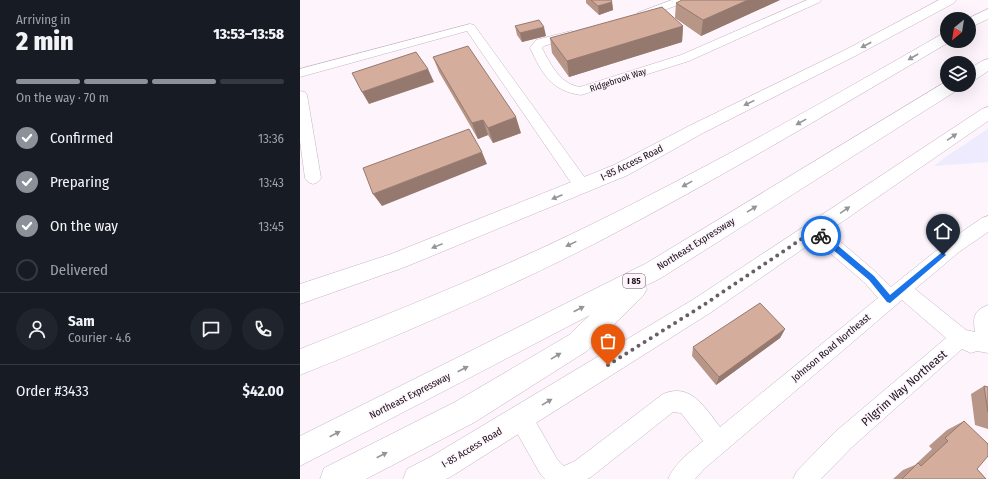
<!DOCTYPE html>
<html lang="en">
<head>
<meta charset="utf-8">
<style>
  body { margin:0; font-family:"Fira Sans Condensed",sans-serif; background:#20242c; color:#f1f3f6; height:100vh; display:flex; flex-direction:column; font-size:15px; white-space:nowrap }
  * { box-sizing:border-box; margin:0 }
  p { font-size:13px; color:#9ea1a6 }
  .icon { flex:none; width:22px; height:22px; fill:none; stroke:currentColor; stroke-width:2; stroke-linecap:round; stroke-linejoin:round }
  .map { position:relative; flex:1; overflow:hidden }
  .details { display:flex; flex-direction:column; background:#171b24; width:300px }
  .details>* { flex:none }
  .needle { width:26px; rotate:210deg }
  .tools { position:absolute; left:640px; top:12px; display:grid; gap:8px }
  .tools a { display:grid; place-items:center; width:36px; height:36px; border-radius:50%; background:#171b24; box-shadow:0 4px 16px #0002; font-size:20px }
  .pin { position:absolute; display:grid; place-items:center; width:34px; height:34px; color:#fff; margin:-41px -17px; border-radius:50% 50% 50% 0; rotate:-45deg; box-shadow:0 0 4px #0007 }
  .pin .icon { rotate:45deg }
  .courier { position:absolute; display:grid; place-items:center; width:40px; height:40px; margin:-20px; border:3px solid #1a73e8; border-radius:50%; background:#fff; color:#222; box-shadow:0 1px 5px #0007 }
  .overview em { font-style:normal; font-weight:800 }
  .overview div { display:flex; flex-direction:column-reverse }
  .overview { display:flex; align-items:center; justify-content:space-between; height:68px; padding:0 16px }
  h1 { font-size:26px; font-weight:800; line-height:30px }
  .bar { display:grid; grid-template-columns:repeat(4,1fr); gap:6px 4px; align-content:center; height:48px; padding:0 16px }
  .bar i { height:5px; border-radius:3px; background:#363941 }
  .bar .active { background:#8c9099 }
  .bar p { grid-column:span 4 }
  .line { display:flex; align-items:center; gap:10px; padding:0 16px; border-top:1px solid #363941 }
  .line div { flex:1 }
  .round { display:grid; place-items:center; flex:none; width:42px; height:42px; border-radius:21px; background:#20242c }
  ol { padding:0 16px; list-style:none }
  li { display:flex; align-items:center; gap:12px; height:44px }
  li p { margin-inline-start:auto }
  li .icon { padding:4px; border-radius:50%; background:#8c9099; color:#fff; stroke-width:4 }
  li:last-child { color:#9ea1a6 }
  li i { width:22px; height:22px; border:2px solid #363941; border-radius:50% }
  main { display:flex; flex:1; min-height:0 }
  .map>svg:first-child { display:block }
</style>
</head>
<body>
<main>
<section class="details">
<div class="overview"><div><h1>2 min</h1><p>Arriving in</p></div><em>13:53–13:58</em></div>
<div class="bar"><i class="active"></i><i class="active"></i><i class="active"></i><i></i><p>On the way · 70 m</p></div>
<ol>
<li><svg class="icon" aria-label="check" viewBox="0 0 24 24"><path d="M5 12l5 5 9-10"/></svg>Confirmed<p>13:36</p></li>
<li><svg class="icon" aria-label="check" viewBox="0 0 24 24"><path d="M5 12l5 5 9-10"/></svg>Preparing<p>13:43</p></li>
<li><svg class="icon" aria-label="check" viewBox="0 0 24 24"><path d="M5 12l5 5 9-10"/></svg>On the way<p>13:45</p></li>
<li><i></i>Delivered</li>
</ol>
<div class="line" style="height:72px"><a class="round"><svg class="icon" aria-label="person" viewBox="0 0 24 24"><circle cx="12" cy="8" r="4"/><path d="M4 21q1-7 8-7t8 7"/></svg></a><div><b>Sam</b><p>Courier · 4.6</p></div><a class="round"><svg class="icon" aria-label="chat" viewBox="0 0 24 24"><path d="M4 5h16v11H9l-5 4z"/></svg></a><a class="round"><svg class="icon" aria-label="phone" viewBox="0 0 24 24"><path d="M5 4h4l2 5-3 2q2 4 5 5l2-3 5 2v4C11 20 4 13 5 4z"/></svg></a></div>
<div class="line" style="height:52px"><div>Order #3433</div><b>$42.00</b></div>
</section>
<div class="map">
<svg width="688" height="479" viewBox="0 0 688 479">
  <rect width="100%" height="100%" fill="#fdf4fc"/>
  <path fill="#edebfd" d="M688,129v33l-54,4 9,-7z"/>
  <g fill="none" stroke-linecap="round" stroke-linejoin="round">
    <g stroke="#c7b3c5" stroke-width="1">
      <path id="minor" d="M372,0h15l-1,2 -41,15h-8l-2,-2 2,-2z
        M507,0h14l-1,2 -131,59 -108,34c-30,-4 -39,-22 -51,-47l6,-8 35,-9 4,1 2,2 -2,2 -31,10 -2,2c9,17 18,36 38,39l101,-32z
        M170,24l4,1 114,157 2,4 -2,4 -6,2 -6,-2 -109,-159 -167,46v-8z
        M0,91l5,1 2,3 14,83 -3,4 -5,2 -5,-2 -3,-4 -5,-37z
        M688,216v16l-29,20 -44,37 51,41 9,2c-2,-14 -2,-21 13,-27v48l-11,-2 -6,2 -9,-4 -111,99 -30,31h-28l4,-8 38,-39 111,-94 -44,-38 -198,169 -9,10h-27c7,-16 22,-27 35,-38l-22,-28 -8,-1 -82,65 -4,2h-42l-4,-4 -28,-49 -3,-8 3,-8 8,-3 8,3 28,49 7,7 11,-5 88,-67c28,-12 42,14 57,33l158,-129 -13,-15 -56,-48 -2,-5 2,-5 6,-2 6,2 56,48 14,14 56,-45 35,-24z"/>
    </g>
    <g stroke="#c7b3c5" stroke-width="1">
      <path id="major" d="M639,0h17l-2,3 -97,52 -154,78 -75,42 -223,92 -105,37v-20l91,-30 223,-89 77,-40 156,-76z
        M688,107v14l-278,192 -258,163 -6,3h-43l4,-10 25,-13 262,-157 288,-190z"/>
    </g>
    <g stroke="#c7b3c5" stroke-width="1">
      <path id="highway" d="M688,9v10l-19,9v-9h-2z
        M647,32v9h4c-117,69 -234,139 -355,202 -96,49 -196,92 -296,132v-26c94,-37 187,-74 278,-118 124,-60 244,-128 364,-197z
        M688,59v12l-13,9 -6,1v-12l13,-8z
        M647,81v4h14l-2,4 -298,189 -16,8 2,3 -4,7 -56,55 -112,71 -109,57h-46l4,-11 131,-66 114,-67 21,-20 -290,151v-30l345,-172z"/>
    </g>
    <use href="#minor" fill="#fff" fill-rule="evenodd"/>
    <use href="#major" fill="#fff" fill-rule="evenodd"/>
    <use href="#highway" fill="#fff" fill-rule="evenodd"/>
  </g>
  <path fill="#b79587" d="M286,0h25l1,2 1,8 -14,5 -13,-12z
    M480,0l-79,36 -26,-18 1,-15z
    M215,26l31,10 -24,6 -5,-7z
    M383,26l-1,16 -113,35 -17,-24 -2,-15z
    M133,57l88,76 -28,10 -5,-8 -10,4 -39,-67z
    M485,329l-5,9 -64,47 -24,-29 1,-9z
    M684,386l4,1v42l-13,-4 -4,-31z
    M664,421l13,48 9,10h-93l10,-9 12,-5 17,-16 -3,-3 18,-16z"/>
  <path fill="#95796e" d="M448,0h32l-79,36 2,-16z
    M312,2l1,8 -14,5 -1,-9z
    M383,26l-1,16 -113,35 -2,-16z
    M244,27l2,9 -24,6 -2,-9z
    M128,69l6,13 -65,22 -7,-12z
    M216,117l5,16 -28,10 -5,-15z
    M183,120l5,15 -10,4 -6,-16z
    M182,152l5,12 -105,42 -9,-12z
    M485,329l-5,9 -64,47 3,-8z"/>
  <path fill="#d5ad9d" stroke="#95796e" d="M291,0h20l1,2 -14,4z
    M382,0h66l-45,20 -27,-17z
    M362,7l21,19 -116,35 -17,-23z
    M239,20l5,7 -24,6 -5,-7z
    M168,46l48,71 -28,11 -5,-8 -11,3 -39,-66z
    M116,52l12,17 -66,23 -10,-19z
    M169,129l13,23 -109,42 -10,-26z
    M460,303l25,26 -66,48 -26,-30z
    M684,386l4,1v25z
    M664,421l24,23v12l-11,13 9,10h-84l16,-16 3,3 27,-25 -3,-3z"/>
  <defs><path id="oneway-solid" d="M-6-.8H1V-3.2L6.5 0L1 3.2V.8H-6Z"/></defs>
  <g fill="#979497">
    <use href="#oneway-solid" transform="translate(566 45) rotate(152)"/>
    <use href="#oneway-solid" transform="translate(613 57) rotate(150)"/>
    <use href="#oneway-solid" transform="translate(449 103) rotate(154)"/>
    <use href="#oneway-solid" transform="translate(501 122) rotate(151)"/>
    <use href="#oneway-solid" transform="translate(652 137) rotate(-34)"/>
    <use href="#oneway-solid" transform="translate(387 184) rotate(151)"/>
    <use href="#oneway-solid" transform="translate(257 197) rotate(157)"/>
    <use href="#oneway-solid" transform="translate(452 209) rotate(-32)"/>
    <use href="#oneway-solid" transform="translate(545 210) rotate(-34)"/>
    <use href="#oneway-solid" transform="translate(271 244) rotate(154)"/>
    <use href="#oneway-solid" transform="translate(137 246) rotate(158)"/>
    <use href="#oneway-solid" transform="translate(279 309) rotate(-27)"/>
    <use href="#oneway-solid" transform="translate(256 356) rotate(-31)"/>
    <use href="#oneway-solid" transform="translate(163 369) rotate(-27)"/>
    <use href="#oneway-solid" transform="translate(247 402) rotate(-31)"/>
    <use href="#oneway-solid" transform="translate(35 434) rotate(-27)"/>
    <use href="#oneway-solid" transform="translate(82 455) rotate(-27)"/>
  </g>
  <path fill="#1a73e8" d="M519,234h5l50,42 16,19 51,-42 2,-1 3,3 -56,48 -3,-1 -18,-22 -50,-42z"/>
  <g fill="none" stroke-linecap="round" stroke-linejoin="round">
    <path stroke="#686067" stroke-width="4" stroke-dasharray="0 7.2" d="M308,365l94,-59 113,-76 6,6"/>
  </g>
  <g text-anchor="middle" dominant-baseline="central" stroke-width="3" stroke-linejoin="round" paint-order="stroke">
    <g font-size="9" fill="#171117" stroke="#fdf4fc">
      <text transform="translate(318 80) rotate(-18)">Ridgebrook Way</text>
    </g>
    <rect fill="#fdf4fc" stroke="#5c555c" stroke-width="1" x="323" y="274" width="22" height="14" rx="3"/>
    <g font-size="9" font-weight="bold" fill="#171117">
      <text x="334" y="281">I 85</text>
    </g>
    <g font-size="10" fill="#171117" stroke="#fdf4fc">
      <text transform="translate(332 163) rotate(-26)">I-85 Access Road</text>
      <text transform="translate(396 244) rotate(-32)">Northeast Expressway</text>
      <text transform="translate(531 348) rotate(-40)">Johnson Road Northeast</text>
      <text transform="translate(110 396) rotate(-27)">Northeast Expressway</text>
      <text transform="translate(172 448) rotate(-31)">I-85 Access Road</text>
    </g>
    <g font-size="12" fill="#171117" stroke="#fdf4fc">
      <text transform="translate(604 388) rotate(-41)">Pilgrim Way Northeast</text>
    </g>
  </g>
</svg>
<div class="tools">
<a><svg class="needle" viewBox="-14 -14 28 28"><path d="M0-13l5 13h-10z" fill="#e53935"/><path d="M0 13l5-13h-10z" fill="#9ea1a6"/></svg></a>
<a><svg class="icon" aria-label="layers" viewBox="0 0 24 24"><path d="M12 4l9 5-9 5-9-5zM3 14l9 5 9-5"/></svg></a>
</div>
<div class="pin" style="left:308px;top:365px;background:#ea580c"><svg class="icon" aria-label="bag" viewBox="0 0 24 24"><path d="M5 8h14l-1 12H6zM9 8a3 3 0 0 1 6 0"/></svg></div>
<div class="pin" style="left:643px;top:255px;background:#1f2937"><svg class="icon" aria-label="home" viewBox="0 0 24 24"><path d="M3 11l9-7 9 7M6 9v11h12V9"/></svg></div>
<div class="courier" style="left:521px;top:236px"><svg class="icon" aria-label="bike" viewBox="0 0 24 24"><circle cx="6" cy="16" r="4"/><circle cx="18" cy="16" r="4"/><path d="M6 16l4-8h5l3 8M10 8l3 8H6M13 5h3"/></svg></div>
</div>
</main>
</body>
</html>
